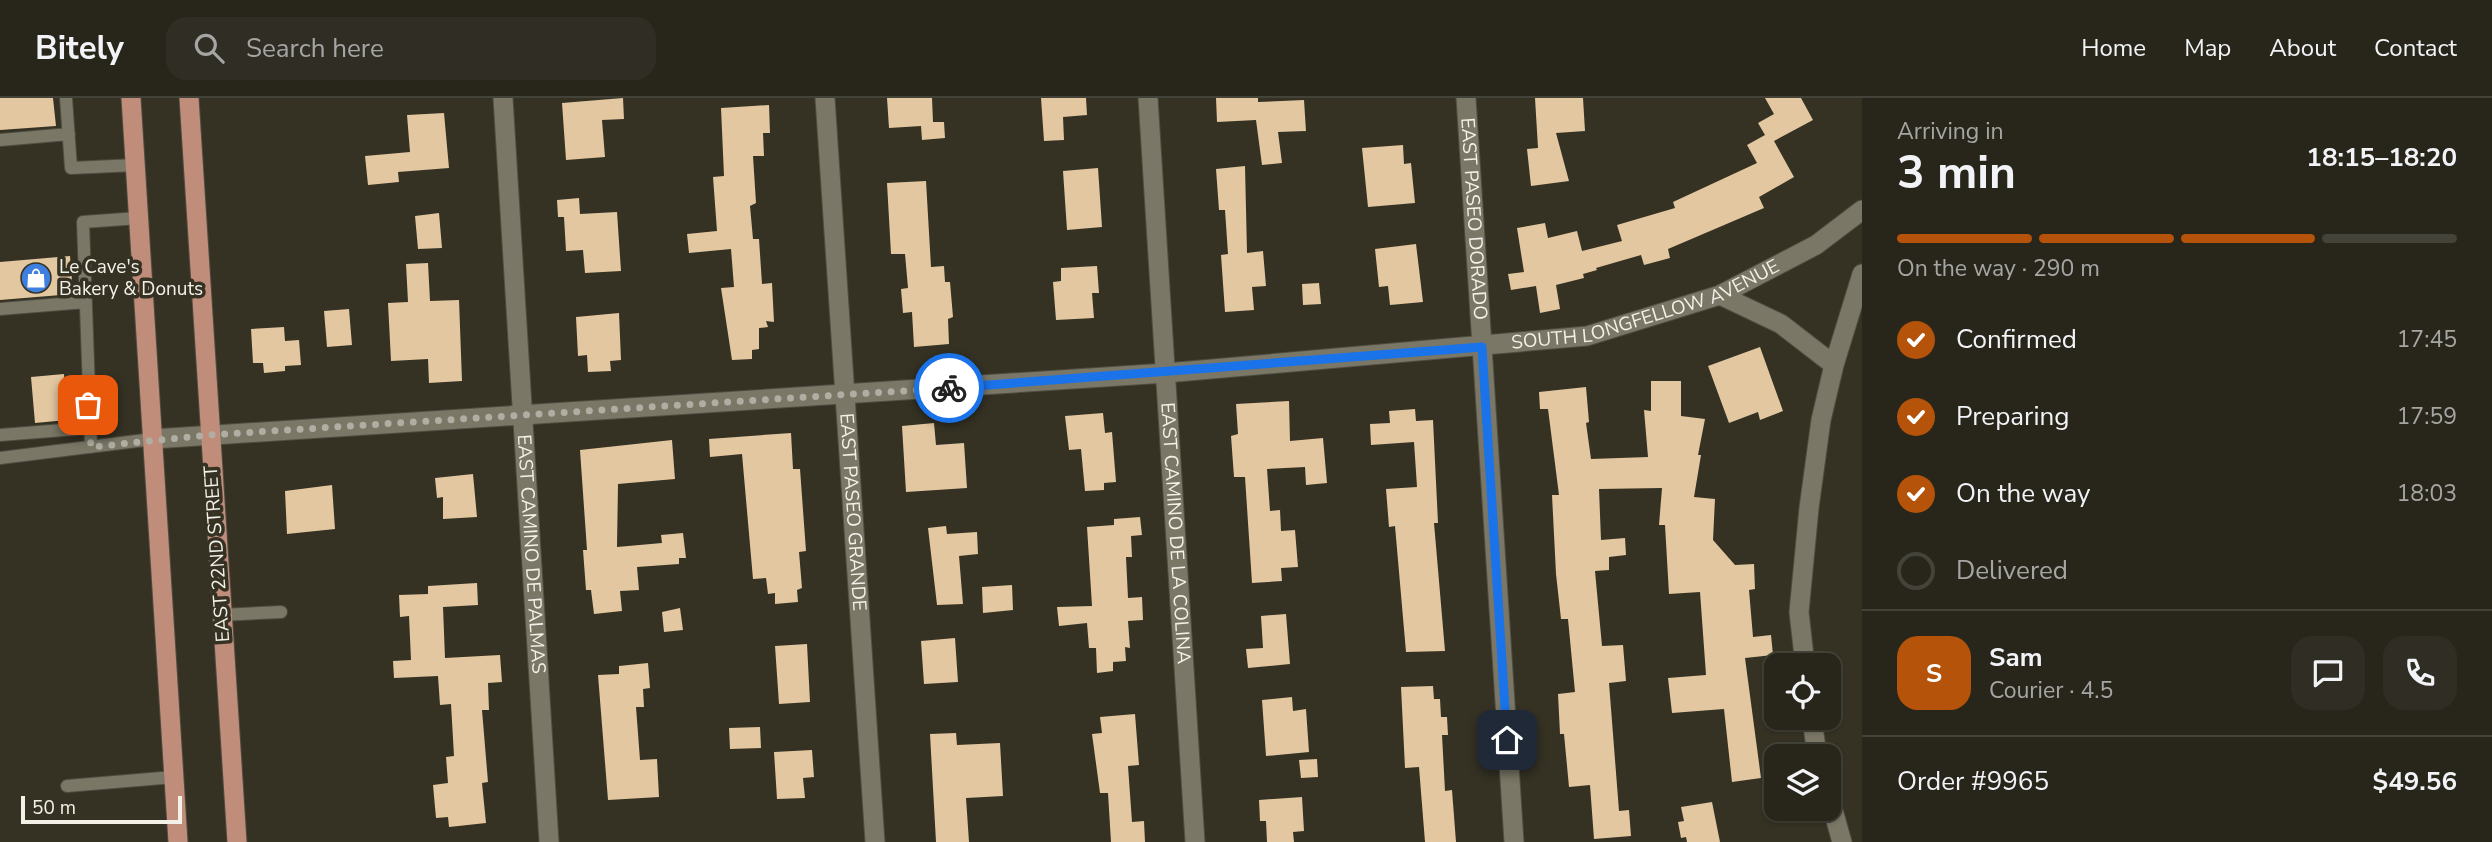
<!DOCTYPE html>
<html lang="en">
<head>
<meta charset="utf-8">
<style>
  body { margin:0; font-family:"Nunito Sans",sans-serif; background:#302e24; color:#f1f3f6; height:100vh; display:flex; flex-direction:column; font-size:26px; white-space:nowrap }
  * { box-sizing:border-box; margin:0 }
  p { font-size:23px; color:#a5a5a3 }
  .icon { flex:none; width:38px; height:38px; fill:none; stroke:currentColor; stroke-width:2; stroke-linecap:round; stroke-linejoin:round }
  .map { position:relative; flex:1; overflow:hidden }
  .side { display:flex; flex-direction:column; background:#28261b; width:630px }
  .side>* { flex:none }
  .controls { position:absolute; left:1764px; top:555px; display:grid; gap:14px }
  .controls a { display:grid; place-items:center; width:77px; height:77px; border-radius:14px; background:#28261b; box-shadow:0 2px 5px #0004,0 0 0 2px #44433a; font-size:35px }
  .scale { position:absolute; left:21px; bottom:18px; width:161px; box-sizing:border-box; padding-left:7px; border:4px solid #f2f0e7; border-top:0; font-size:19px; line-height:24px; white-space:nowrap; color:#f2f0e7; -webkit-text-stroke:5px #353224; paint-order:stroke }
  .pin { position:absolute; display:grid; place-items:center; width:60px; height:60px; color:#fff; margin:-30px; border-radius:14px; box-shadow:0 4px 10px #0006 }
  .courier { position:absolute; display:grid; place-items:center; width:70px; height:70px; margin:-35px; border:5px solid #1a73e8; border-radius:50%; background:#fff; color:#222; box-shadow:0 2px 9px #0007 }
  .head em { font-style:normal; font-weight:700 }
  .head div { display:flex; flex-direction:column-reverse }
  .head { display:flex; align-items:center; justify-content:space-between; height:119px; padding:0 35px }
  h1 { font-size:46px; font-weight:700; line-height:52px }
  .bar { display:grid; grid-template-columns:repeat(4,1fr); gap:10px 7px; align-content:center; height:84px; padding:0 35px }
  .bar i { height:9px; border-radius:5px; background:#44433a }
  .bar .selected { background:#b45309 }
  .bar p { grid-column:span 4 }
  .line { display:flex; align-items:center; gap:18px; padding:0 35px; border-top:2px solid #44433a }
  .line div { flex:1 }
  .round { display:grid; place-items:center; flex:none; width:74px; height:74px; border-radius:21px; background:#302e24 }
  ol { padding:0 35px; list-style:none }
  li { display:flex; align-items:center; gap:21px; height:77px }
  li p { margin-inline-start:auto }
  li .icon { padding:7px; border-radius:50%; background:#b45309; color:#fff; stroke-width:4 }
  li:last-child { color:#a5a5a3 }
  li i { width:38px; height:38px; border:4px solid #44433a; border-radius:50% }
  header { display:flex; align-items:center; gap:42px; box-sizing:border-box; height:98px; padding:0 35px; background:#28261b; border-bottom:2px solid #44433a }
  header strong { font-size:33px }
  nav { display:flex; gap:38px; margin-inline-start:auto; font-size:24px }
  .search { width:490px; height:63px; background:#302e24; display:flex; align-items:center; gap:18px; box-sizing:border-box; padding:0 24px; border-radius:21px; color:#a5a5a3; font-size:26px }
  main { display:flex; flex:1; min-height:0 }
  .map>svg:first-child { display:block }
</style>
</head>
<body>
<header>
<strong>Bitely</strong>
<div class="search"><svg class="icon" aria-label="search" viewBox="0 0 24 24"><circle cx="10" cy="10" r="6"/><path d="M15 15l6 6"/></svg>Search here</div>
<nav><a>Home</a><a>Map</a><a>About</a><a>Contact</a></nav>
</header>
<main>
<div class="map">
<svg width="1862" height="744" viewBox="0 0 1862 744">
  <rect width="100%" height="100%" fill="#353224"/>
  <path fill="#e3c7a0" d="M0,0h53l3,28 -56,4z
    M623,0l1,21 -22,1 3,37 -39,3 -4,-57z
    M887,0h45l1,24h11l1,16 -23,2 -1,-14 -32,2z
    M1041,0h45l1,17 -24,2 1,23 -20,1z
    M1216,0h42v4l46,-2 2,31 -28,1 4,31 -20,2 -6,-45 -39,2z
    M1535,0h48l2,33 -29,2 13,48 -38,5 -4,-37 11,-1z
    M1765,0h36l12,22 -39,21 20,36 -35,20 5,11 -96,41 2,9 -26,7 -3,-10 -45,13 1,2 -14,4 1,4 -28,7 4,24 -20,4 -4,-27 -25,4 -3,-16 16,-2 -7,-44 28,-5 3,15 29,-7 5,20 40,-10 -5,-16 58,-17 -2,-6 84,-39 -10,-18 18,-10 -7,-12 16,-9z
    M769,7l1,28h-7l1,23h-11l3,47 -6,3 3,33h6l3,45 10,-1 2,39 -8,-1 2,6 -9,1v21l-7,1v9l-20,1 -11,-72 13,-1 -3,-38 -42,4 -2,-19 30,-3 -4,-54 11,-1 -3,-68z
    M444,15l5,55 -51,4 1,10 -31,3 -3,-29 45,-4 -3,-37z
    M1403,47l1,19 7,-1 4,40 -47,4 -6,-59z
    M1245,68l2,87 16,-2 3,35 -14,1 2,23 -29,2 -4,-57 7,-1 -3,-44h-6l-3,-41z
    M1098,70l4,59 -35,3 -4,-59z
    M926,83l5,86 13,-1 1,16h5l3,35 -5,2 1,25 -35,3 -2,-35 -9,1 -2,-24 7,-1 -3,-34h-14l-4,-71z
    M579,100l1,16 37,-2 4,59 -36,2 -2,-23 -17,1 -2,-34h-6l-1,-17z
    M439,115l3,35 -24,1 -3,-33z
    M1416,146l7,58 -33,3 -2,-19 -9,1 -4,-38z
    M70,158l3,38 -73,6v-38z
    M428,165l2,38 29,-1 3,81 -33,2 -1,-24 -37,2 -3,-58 20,-1 -2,-38z
    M1097,168l2,27h-7l2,25 -38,2 -3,-38 8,-1v-13z
    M1319,185l2,21 -18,1 -1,-21z
    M349,211l3,36 -25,2 -3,-36z
    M619,215l2,47 -11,1 1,10 -23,1 -1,-17 -9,1 -2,-39z
    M284,229l1,14 14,-1 2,25 -16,1v5l-21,2 -1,-10h-10l-2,-34z
    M1760,249l23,64 -23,9 -2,-8 -29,11 -21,-57z
    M64,276l3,46 -32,3 -4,-46z
    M1651,283h30v35l24,3 -7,36h3l-7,42 21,2 -2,41 22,25 19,-1 1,25 -6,1 4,47 18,-2 2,20 -28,3 16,120 -29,4 -8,-73 -52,4 -4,-35 38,-3 -6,-83 -31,2 -4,-69h-6l3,-37 -63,1 2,51 24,-2 1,17 -17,2v13l-14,1 7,75 21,-1 3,36 -17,2 10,128 10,-1 2,26 -37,3 -4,-54 -21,2 -5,-53h-4l-2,-40 17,-2 -7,-73h-7l-5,-45 -4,-79h7l-11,-86h-8l-1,-17 47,-5 3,35 -3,1 5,36 57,-2 -4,-47 7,1z
    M1289,303l1,40 33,-3 4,45 -21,2 -1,-18 -38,2 3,42 10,-1 1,21 14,-1 3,37 -17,1 1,13 -30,2 -7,-106h-11l-3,-41 7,-2 -2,-30z
    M1415,311l1,12 17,-1 5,103h-4l11,128 -39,1 -11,-126 -6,1 -3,-38 31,-2 -3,-45 -43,3 -1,-21 20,-1 -1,-12z
    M1103,315l2,20 7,-1 4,50 -12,1v7l-19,1 -4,-42 -12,1 -4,-34z
    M934,325l2,22 28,-2 3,45 -61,4 -4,-66z
    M791,335l2,36h7l6,82 -7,1 3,36 -5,2 1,12 -23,2v-11l-7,1 -2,-16 -13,1 -11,-125 -32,3 -1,-18z
    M672,342l3,39 -57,5 -1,63 45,-4 -1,-8 22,-2 3,25h-7v6l-42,3 2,23 -19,1 2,20 -28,3 -3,-24h-5l-3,-40h4l-7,-100z
    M473,376l4,43 -34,2v-22l-6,1 -2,-20z
    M332,387l3,44 -48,5 -2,-43z
    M1140,419l2,18 -11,1 1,21h-6l2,41 14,-1 1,23 -15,1 2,27 -5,-1 1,14 -13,1v9l-16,2 -1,-25h-7l-2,-25 -28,3 -2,-19 35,-1 -5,-79 27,-2v-6z
    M946,428l1,8 30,-2 1,22 -19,2 4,48 -26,1 -9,-77z
    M477,485l1,22 -35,2 2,51 55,-3 2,27 -14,1 1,27h-7l6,72 -6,1 4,40 -37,4 -1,-10 -12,1 -3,-33 15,-2 -2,-26 8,-1 -3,-52 -11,1 -2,-29 -44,2 -1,-17 18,-1 -2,-44 -9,1 -1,-22 29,-1v-8z
    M1012,487l1,25 -30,3 -1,-26z
    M680,510l3,22 -19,2 -2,-20z
    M1286,516l4,50 -42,4 -2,-19 17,-1 -2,-32z
    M955,540l3,44 -34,2 -3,-43z
    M807,546l3,58 -31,2 -4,-58z
    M648,565l2,25 -7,1 1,18h-8l4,53 17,-1 2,38 -51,3 -10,-125 21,-1v-8z
    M1433,588l1,13h6l1,18h6l1,18h-6l3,56 7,-1 4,52h-31l-6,-75 -14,1 -4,-81z
    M1292,599l1,14 13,-2 3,43 -43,4 -4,-56z
    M1135,616l4,51 -11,1 4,56 12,-1 1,21h-34l-3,-49h-8l-8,-59 10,-1 -2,-16z
    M760,629l1,21 -31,1 -1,-21z
    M956,635l1,12 43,-2 3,53 -37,2 3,44h-33l-6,-108z
    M812,652l2,27 -11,1 2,20 -28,1 -3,-47z
    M1317,661l1,18 -17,1 -2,-18z
    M1302,699l2,34 -11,1 1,10h-27l-1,-21h-6l-1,-21z
    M1712,704l8,40h-33l-1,-5 -5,1 -3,-16 6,-1 -3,-14z"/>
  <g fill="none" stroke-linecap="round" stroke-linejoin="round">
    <g stroke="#4f4d41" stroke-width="14">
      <path id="service" d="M66,0l5,70 65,-3
        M0,42l69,-6
        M0,211l86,-7
        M0,337l89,-7
        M91,349l-8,-225 56,-4
        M0,360l153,-19
        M221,517l60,-3
        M67,688l107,-9"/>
    </g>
    <g stroke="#4f4d41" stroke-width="21">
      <g id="minor">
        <path id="s1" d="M503,0l46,744"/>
        <path id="s2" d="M825,0l50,744"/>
        <path id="s3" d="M1148,0l47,744"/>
        <path id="s4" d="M1466,0l48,744"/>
        <path d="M1720,197l61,29 53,41"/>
        <path id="s5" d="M153,341l1013,-66 421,-37 133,-41 96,-50 46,-35"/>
        <path d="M1805,567l-6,-53 10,-104 12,-88 13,-55 28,-91"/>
        <path d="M1812,620l5,38"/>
        <path d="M1829,698l13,46"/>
      </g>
    </g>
    <g stroke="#4f4d41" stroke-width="21">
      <path id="primary" d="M131,0l47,744
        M189,0l48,744"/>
    </g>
    <use href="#service" stroke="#7a7766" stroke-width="12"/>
    <use href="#minor" stroke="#7a7766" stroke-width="19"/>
    <use href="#primary" stroke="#c08d7a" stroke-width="19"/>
  </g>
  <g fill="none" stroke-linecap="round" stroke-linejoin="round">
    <path stroke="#b0aea3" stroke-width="7" stroke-dasharray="0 12.6" d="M88,307l3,42 118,-12 740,-47"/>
    <path stroke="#1a73e8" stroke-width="9" d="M949,290l533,-41 25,393"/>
  </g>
  <defs>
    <g id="shop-disc" transform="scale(1.575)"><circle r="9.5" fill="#3f7fe0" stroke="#353224"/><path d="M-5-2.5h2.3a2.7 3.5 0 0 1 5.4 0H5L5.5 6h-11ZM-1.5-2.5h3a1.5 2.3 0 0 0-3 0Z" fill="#fff"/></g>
  </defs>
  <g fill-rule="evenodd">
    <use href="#shop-disc" x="36" y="180"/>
  </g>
  <g text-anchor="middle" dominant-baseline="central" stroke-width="7" stroke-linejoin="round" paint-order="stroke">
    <g font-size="19" fill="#f2f0e7" stroke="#353224">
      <text stroke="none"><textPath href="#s4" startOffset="121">EAST PASEO DORADO</textPath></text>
      <text stroke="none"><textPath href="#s5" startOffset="1502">SOUTH LONGFELLOW AVENUE</textPath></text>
      <text stroke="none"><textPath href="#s2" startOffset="415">EAST PASEO GRANDE</textPath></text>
      <text stroke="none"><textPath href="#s3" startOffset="436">EAST CAMINO DE LA COLINA</textPath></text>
      <text transform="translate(217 456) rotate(-94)">EAST 22ND STREET</text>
      <text stroke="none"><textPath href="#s1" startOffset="457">EAST CAMINO DE PALMAS</textPath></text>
    </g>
    <g font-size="19" fill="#f2f0e7" stroke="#353224" text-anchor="start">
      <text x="59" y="169">Le Cave's<tspan x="59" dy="22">Bakery &amp; Donuts</tspan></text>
    </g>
  </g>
</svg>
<div class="controls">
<a><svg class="icon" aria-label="locate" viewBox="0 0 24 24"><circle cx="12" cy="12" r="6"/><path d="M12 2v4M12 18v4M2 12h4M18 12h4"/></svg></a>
<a><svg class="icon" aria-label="layers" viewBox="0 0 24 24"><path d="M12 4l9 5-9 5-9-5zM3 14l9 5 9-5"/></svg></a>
</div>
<div class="scale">50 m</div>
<div class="pin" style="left:88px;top:307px;background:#ea580c"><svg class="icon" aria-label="bag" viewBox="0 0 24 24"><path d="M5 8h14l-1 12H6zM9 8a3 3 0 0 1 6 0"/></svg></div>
<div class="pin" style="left:1507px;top:642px;background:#1f2937"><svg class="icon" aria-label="home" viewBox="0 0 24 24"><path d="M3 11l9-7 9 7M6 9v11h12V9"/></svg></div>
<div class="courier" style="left:949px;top:290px"><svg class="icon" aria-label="bike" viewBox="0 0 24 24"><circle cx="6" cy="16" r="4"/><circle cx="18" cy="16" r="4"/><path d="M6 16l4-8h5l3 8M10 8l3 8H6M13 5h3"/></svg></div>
</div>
<section class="side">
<div class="head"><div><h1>3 min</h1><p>Arriving in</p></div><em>18:15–18:20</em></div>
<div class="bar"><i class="selected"></i><i class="selected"></i><i class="selected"></i><i></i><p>On the way · 290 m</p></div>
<ol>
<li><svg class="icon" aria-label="check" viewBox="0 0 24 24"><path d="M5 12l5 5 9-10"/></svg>Confirmed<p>17:45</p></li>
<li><svg class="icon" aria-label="check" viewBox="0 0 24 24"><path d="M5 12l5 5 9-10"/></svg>Preparing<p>17:59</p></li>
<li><svg class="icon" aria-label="check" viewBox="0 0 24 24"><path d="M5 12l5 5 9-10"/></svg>On the way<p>18:03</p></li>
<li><i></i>Delivered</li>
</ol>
<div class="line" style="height:126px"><b class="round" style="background:#b45309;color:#fff">S</b><div><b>Sam</b><p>Courier · 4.5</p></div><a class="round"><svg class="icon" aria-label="chat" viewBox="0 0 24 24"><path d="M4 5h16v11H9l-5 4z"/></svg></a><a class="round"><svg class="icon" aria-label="phone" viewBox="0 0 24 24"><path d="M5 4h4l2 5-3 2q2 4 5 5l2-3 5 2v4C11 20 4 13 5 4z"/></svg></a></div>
<div class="line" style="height:91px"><div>Order #9965</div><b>$49.56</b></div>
</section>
</main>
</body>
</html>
